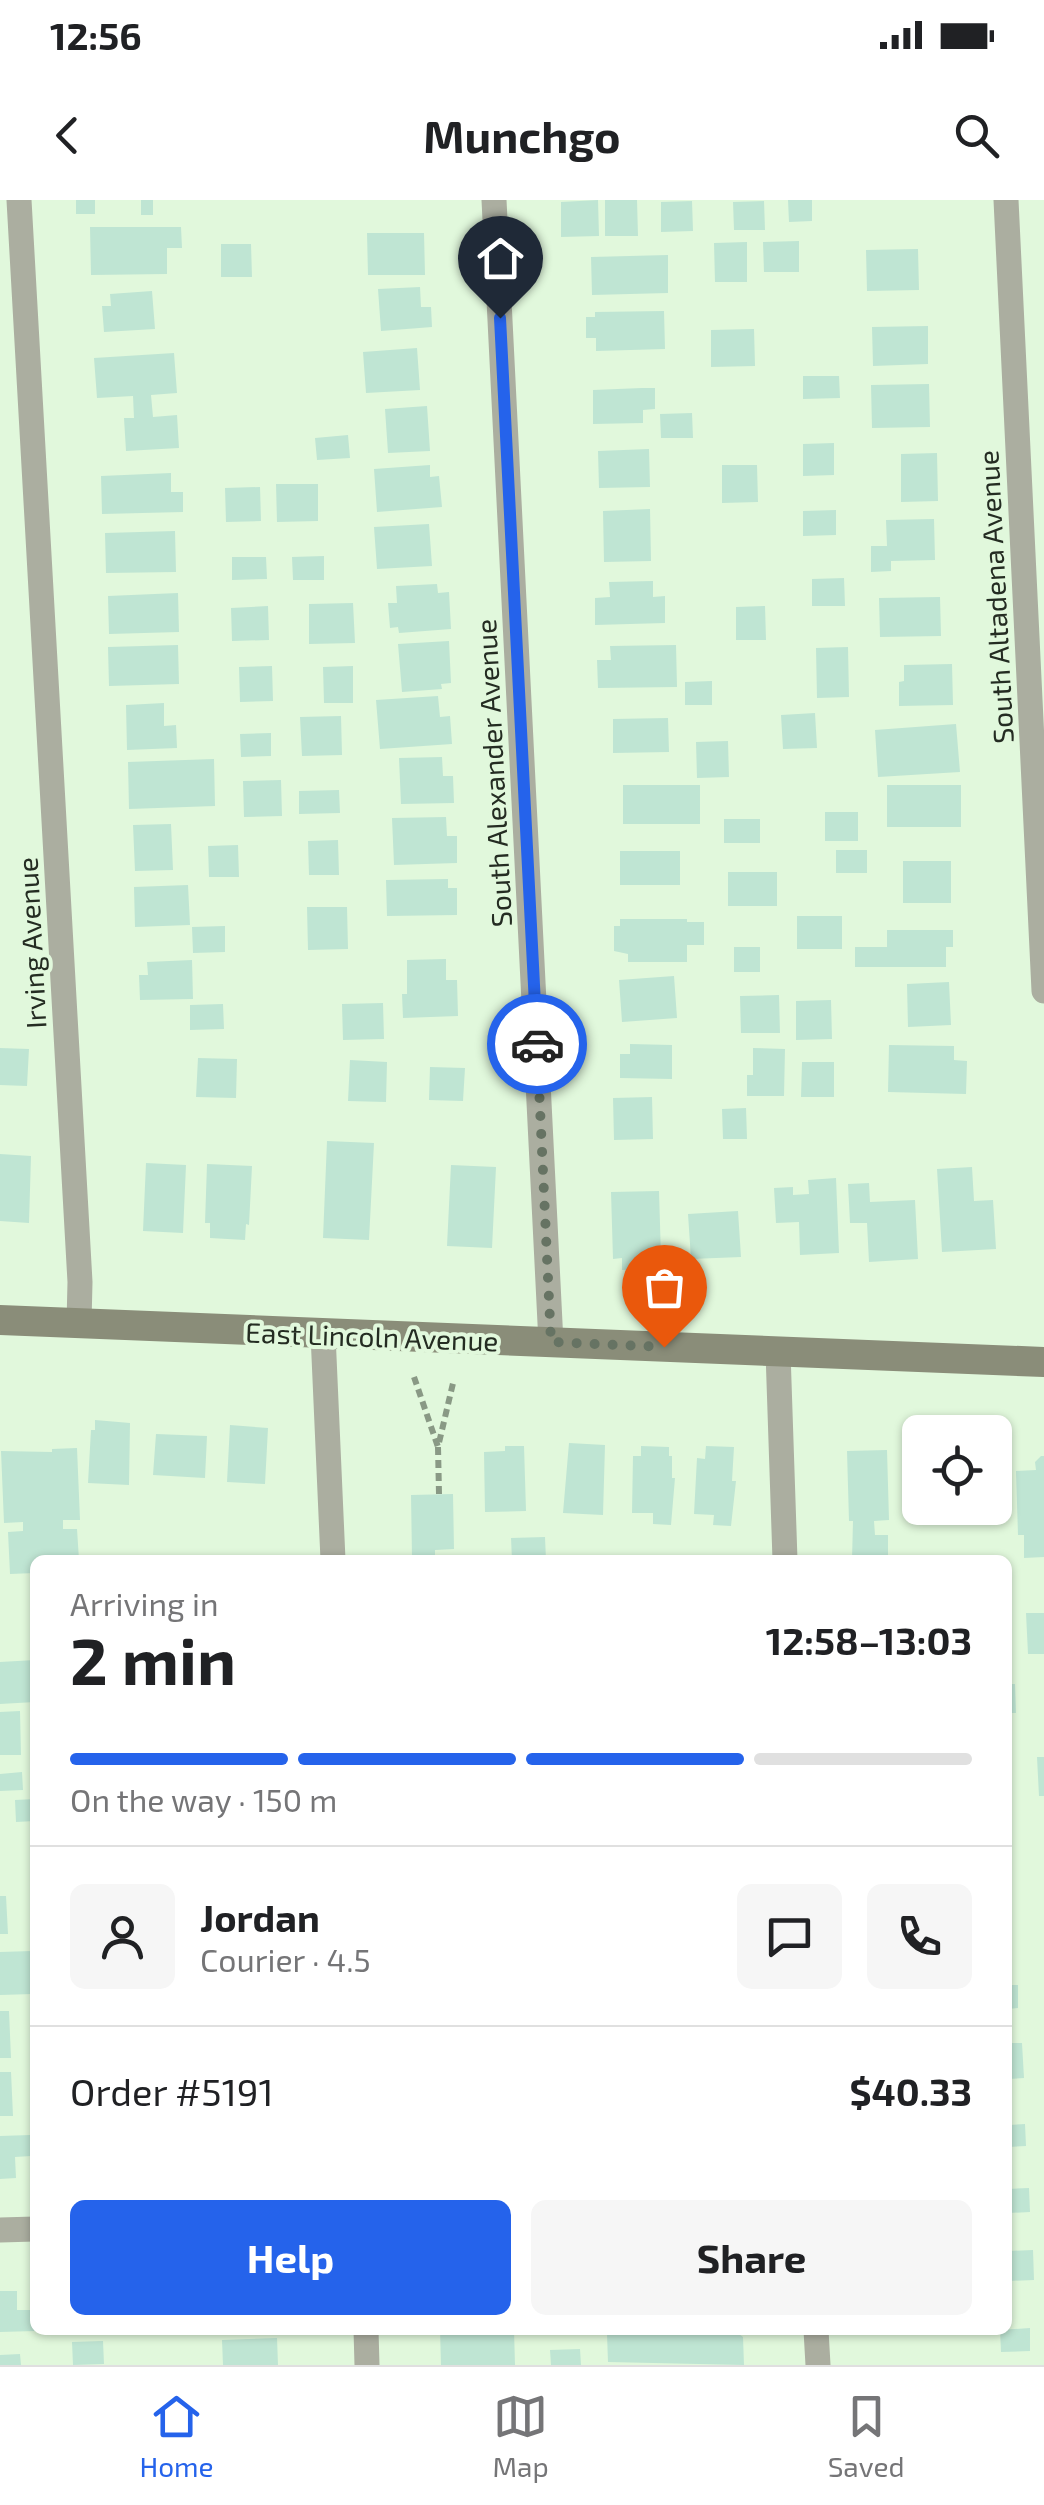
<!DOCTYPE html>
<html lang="en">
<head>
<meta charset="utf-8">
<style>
  body { margin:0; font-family:"Exo 2",sans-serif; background:#f6f6f6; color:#202124; height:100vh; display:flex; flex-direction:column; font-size:38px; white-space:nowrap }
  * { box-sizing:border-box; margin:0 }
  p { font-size:32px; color:#757577 }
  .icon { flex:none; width:55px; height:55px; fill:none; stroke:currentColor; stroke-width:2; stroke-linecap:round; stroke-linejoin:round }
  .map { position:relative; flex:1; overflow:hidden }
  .details { position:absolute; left:30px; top:1355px; width:982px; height:780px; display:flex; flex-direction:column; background:#fff; border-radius:15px; box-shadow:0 2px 8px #0004 }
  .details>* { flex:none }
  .tools { position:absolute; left:902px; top:1215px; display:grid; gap:20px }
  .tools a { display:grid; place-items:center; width:110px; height:110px; border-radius:15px; background:#fff; box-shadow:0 2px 8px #0004; font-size:50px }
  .pin { position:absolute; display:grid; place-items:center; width:85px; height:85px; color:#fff; margin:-102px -42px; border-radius:50% 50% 50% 0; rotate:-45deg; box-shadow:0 0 10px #0007 }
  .pin .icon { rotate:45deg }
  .courier { position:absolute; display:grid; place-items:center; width:100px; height:100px; margin:-50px; border:8px solid #2563eb; border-radius:50%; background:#fff; color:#222; box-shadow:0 2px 12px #0007 }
  .head em { font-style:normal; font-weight:700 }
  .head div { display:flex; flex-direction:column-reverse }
  .head { display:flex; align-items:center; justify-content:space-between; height:170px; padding:0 40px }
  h1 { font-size:65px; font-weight:700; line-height:75px }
  .bar { display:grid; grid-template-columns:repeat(4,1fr); gap:15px 10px; align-content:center; height:120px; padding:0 40px }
  .bar i { height:12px; border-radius:8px; background:#e0e0e0 }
  .bar .on { background:#2563eb }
  .bar p { grid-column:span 4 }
  .line { display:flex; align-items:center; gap:25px; padding:0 40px; border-top:2px solid #e0e0e0 }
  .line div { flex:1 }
  .round { display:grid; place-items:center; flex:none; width:105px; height:105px; border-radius:15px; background:#f6f6f6 }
  .button { display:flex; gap:20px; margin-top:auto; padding:20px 40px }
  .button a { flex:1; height:115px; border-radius:15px; background:#2563eb; color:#fff; font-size:40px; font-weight:700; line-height:115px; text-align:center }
  .button a+a { background:#f6f6f6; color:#202124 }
  .status { display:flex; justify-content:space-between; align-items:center; height:70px; padding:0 50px; background:#fff; direction:ltr }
  .status svg { height:28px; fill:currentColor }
  header { display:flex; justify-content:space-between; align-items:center; height:130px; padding:0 40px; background:#fff; font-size:45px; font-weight:700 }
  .tabs { display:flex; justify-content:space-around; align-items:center; height:140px; border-top:2px solid #e0e0e0; background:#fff; font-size:28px; color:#757577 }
  .tabs a { display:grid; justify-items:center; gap:5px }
  .tabs .on { color:#2563eb }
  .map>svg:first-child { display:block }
</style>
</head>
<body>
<div class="status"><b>12:56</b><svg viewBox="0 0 49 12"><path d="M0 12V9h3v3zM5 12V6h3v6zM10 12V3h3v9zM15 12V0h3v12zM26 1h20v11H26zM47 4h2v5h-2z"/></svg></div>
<header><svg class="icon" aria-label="back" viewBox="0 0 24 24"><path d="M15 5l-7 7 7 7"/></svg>Munchgo<svg class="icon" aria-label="search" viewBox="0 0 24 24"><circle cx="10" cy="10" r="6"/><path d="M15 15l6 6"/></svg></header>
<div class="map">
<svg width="1044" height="2165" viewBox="0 0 1044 2165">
  <rect width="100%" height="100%" fill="#e1f8dc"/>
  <path fill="#bfe5d3" d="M76,0h19v14h-19z
    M141,0h12v15h-12z
    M598,0l1,36 -38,1v-35z
    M605,0h32l1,36h-33z
    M788,0h24v21l-23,1z
    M692,1l1,30 -32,1v-30z
    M764,1l1,29h-31l-1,-28z
    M90,27h91l1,21h-15v26l-76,1z
    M367,33h57l1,42h-57z
    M799,41v31h-35l-1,-30z
    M747,42v40h-32l-1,-39z
    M221,44h30l1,33h-31z
    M918,49l1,41 -52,1 -1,-41z
    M668,55v38l-76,2 -1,-38z
    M420,87l1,20h10l1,20 -51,4 -3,-42z
    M152,91l3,38 -51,3 -2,-26h9l-1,-12z
    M664,111l1,38 -69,2v-13h-10v-21h9v-5z
    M928,126v38l-55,2 -1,-39z
    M754,129l1,37 -44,1v-37z
    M417,148l3,42 -54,3 -3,-41z
    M174,153l3,40 -26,2 2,22 24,-2 2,33 -53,3 -2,-33h10l-1,-22 -36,2 -3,-40z
    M803,176h36l1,22 -37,1z
    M929,184l1,43 -58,1 -1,-43z
    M642,188h13v21l-12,1v13l-50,1v-34z
    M427,206l3,45 -42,2 -3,-44z
    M692,213l1,25h-32l-1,-24z
    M348,235l2,23 -33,2 -2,-22z
    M834,243v32l-31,1v-32z
    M649,249l1,38 -51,1 -1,-37z
    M937,253l1,48 -37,1v-48z
    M430,265v12l9,-1 3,31 -65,5 -3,-43z
    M722,265h35l1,37 -36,1z
    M171,273v19h12v20l-81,2 -1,-38z
    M276,284h42v37l-41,1z
    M260,287l1,34 -35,1 -1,-34z
    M650,309l1,52 -47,1 -1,-51z
    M836,310v25l-33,1v-25z
    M934,319l1,41 -44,1v10l-20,1v-26h16l-1,-26z
    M429,324l3,42 -55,3 -3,-42z
    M175,331l1,41 -70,1 -1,-40z
    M324,356v24h-31l-1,-23z
    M232,357h34l1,22 -35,1z
    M844,378l1,28h-33v-27z
    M653,381v16l12,-1v27l-70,2v-27l15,-1 -1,-15z
    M437,384l1,9 11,-1 2,37 -52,4 -1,-6 -8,1 -2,-25h9l-1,-17z
    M178,393l1,39 -70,2 -1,-38z
    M940,397l1,39 -61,1 -1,-39z
    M353,403l2,40 -46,1v-40z
    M268,406l1,34 -37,1 -1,-33z
    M765,406l1,34h-30v-33z
    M449,441l2,42 -10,1 1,5 -40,3 -4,-48z
    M178,445l1,39 -70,2 -1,-39z
    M676,445l1,42 -79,1 -1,-28h14l-1,-14z
    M848,447l1,50 -32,1 -1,-50z
    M952,464l1,41 -54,1v-24l5,-1v-16z
    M272,466l1,35 -33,1 -1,-35z
    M353,466v37h-29l-1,-36z
    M712,481v24h-27v-23z
    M438,496l2,21 10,-1 2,28 -72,5 -4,-49z
    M164,503v23l12,-1 1,23 -50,2 -1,-45z
    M815,513l2,35 -34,1 -2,-34z
    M341,516l1,39 -40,1 -2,-39z
    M668,518l1,34 -56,1v-34z
    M956,524l4,48 -82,5 -3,-47z
    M271,533v23l-30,1 -1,-23z
    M728,541l1,36 -32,1 -1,-36z
    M442,557l1,19h10l1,27 -53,1 -2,-46z
    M214,559l1,47 -86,3 -1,-47z
    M281,580l1,36 -38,1 -1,-36z
    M623,585h77v39h-77z
    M887,585h74v42h-74z
    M339,590l1,23 -41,1v-23z
    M825,612h33v29h-33z
    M446,617l1,19h10v27l-63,2 -2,-47z
    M724,619h36v24h-36z
    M171,624l2,46 -38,1 -2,-46z
    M338,640l1,35h-30l-1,-34z
    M238,645l1,32h-30l-1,-31z
    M836,650h31v23h-31z
    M620,651h60v34h-60z
    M903,661h48v42h-48z
    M728,672h49v34h-49z
    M448,679v9h9v27l-70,1 -1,-36z
    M188,685l2,40 -55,2 -1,-40z
    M307,707h40l1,42 -40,1z
    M797,716h45v33h-45z
    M620,719h67v3h17v23h-17v17h-59v-8l-14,-3v-25h6z
    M225,726v26l-32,1 -1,-26z
    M887,730h66v17h-7v20h-91v-20h32z
    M734,747h26v25h-26z
    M446,759v21h11l1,36 -55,2 -1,-24h5v-34z
    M192,760l1,39 -53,1 -1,-25h9l-1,-13z
    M674,776l3,42 -55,4 -3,-42z
    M949,782l2,43 -43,2 -1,-43z
    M779,795l1,38h-39l-1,-37z
    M831,800l1,39 -36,1v-39z
    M383,803l1,36 -41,1 -1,-36z
    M223,804l1,25 -34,1v-25z
    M630,844l42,1v34l-52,-1v-24h10z
    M889,845l65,1v14l13,1 -1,33 -78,-2z
    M0,848l29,1 -2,37 -27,-1z
    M753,848l32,1 -1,47h-37v-21h6z
    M198,858l39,1 -1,39 -40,-1z
    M350,860l37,2 -1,40 -38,-1z
    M802,862h32v35h-33z
    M430,867l35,1 -2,33 -34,-1z
    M652,897l1,42 -39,1 -1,-42z
    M746,908l1,31h-24l-1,-30z
    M327,941l47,2 -5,97 -46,-2z
    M0,954l31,2 -2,67 -29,-2z
    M146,963l40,2 -3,68 -40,-2z
    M207,964l45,2 -3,59 -3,-1 -1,16 -35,-2v-15h-5z
    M451,965l45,2 -4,81 -45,-2z
    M972,967l2,34 19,-1 3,49 -54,3 -5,-83z
    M836,978l3,75 -39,2 -1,-33 -23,1 -2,-35 19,-1v8l16,-1 -1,-14z
    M869,983l1,19 45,-2 3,59 -49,3 -2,-39h-17l-2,-39z
    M659,991l2,66 -8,1v11l-31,1v-12l-9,1 -2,-67z
    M738,1011l3,46 -50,2 -3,-45z
    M95,1220l35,3 -1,62 -41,-2 3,-53h4z
    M230,1225l38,3 -3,56 -38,-2z
    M156,1234l51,2 -2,42 -52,-3z
    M569,1243l36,2 -2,70 -40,-2z
    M505,1246h19l2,65 -41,1 -1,-60 21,-1z
    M641,1246l28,1v9h3v22h3l-4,47 -18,-1v-11h-21l1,-57h8z
    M706,1246l28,1 -2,34h4l-5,45 -18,-1 1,-10 -20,-1 3,-56 8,1z
    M77,1248l3,72h-17v9h14l2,31h-44v13l-25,1 -2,-42 15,-1v-9l-19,1 -3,-72 51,1v-3z
    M907,1249l13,1v53l-15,-1z
    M887,1250l2,70 -15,1 1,14h13v25h-36l1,-39h-4l-2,-70z
    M1041,1256h3v101l-20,1v-23h-6l-2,-64 20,-1 -1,-8z
    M453,1294l1,55 -19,1v6l-23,1 -1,-62z
    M545,1337l1,23h-34l-1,-22z
    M1026,1413h18v41h-16z
    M35,1460v42l-35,2v-42z
    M1008,1484h7l1,29h-8z
    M20,1511l1,44h-21v-43z
    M1037,1557h7v39h-5z
    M22,1572l1,18 -23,1v-17z
    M35,1599v22l-19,1 -1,-22z
    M0,1696h6l2,38h-8z
    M32,1751l1,43 -33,1v-43z
    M1008,1785h10v23l-10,1z
    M0,1811h9l2,47h-11z
    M1008,1843h14l2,35 -16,1z
    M0,1872h11l2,44h-13z
    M1025,1924l1,22 -18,1v-22z
    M30,1935l1,21 -16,1 1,21 -16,1v-43z
    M1029,1988l1,24 -22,1v-24z
    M1033,2050l1,30 -26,1v-30z
    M0,2091h17v19h18v21l-35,1z
    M1030,2128v23l-29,1 -1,-22z
    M440,2130h74l1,35h-74z
    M734,2130l9,7 1,28 -136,-3 -1,-28z
    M277,2138l1,27h-55l-1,-25z
    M103,2141l1,23 -31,1 -1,-23z
    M580,2149l1,16h-30l-1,-15z
    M20,2154l1,11h-21v-10z"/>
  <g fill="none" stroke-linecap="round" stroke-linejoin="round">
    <path stroke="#899985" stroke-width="6" stroke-dasharray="8 5" stroke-linecap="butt" d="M414,1177l24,70
      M439,1294l-1,-47 16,-68"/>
    <path stroke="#abaea0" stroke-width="25" d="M19,0l61,1082 -1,41
      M494,0l57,1143
      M1006,0l38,791
      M323,1134l10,226
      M778,1152l7,208
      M0,2030l35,-1
      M366,2130l1,35
      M816,2130l2,35"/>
    <path stroke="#8a8d79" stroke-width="30" d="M0,1120l1044,42"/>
  </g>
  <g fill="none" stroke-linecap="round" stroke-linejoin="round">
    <path stroke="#667363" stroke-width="10" stroke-dasharray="0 18" d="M537,844l14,298 113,5"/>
    <path stroke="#2563eb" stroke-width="12" d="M500,118l37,726"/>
  </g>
  <g text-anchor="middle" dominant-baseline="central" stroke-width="8" stroke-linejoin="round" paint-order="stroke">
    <g font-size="28" fill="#242c22" stroke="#e1f8dc">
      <text transform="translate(995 397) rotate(-93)">South Altadena Avenue</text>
      <text transform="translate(493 573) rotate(-93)">South Alexander Avenue</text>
      <text transform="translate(31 743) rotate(-93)">Irving Avenue</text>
      <text transform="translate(372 1136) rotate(2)">East Lincoln Avenue</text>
    </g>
  </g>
</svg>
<div class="tools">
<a><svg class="icon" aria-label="locate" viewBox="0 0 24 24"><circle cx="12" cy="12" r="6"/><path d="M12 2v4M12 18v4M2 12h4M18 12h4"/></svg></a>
</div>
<div class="pin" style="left:664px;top:1147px;background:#ea580c"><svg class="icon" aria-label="bag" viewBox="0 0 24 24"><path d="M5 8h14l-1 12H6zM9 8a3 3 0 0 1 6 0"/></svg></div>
<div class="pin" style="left:500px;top:118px;background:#1f2937"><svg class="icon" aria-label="home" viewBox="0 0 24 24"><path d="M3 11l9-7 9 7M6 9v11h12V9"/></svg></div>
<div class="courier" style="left:537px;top:844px"><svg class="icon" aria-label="car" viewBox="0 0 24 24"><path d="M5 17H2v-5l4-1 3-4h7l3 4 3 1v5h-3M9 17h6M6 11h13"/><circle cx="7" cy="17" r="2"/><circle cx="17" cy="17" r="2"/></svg></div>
<section class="details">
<div class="head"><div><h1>2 min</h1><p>Arriving in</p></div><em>12:58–13:03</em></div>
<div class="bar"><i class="on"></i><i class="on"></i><i class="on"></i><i></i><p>On the way · 150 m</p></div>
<div class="line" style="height:180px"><a class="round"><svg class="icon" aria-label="person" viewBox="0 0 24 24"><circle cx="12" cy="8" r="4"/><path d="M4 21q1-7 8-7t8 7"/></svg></a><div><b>Jordan</b><p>Courier · 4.5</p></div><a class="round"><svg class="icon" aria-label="chat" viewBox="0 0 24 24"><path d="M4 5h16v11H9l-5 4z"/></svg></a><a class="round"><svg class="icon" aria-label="phone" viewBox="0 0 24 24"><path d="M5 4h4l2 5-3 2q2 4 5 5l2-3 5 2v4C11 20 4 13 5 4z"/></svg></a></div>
<div class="line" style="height:130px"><div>Order #5191</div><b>$40.33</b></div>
<div class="button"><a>Help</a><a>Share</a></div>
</section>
</div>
<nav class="tabs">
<a class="on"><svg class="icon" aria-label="home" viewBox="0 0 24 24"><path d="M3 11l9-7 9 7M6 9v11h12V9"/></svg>Home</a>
<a><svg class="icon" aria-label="map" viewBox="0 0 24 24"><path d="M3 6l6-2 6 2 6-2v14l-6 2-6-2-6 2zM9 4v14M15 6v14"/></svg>Map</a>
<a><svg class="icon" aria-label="saved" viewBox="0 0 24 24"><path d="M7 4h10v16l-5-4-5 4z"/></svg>Saved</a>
</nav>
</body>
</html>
